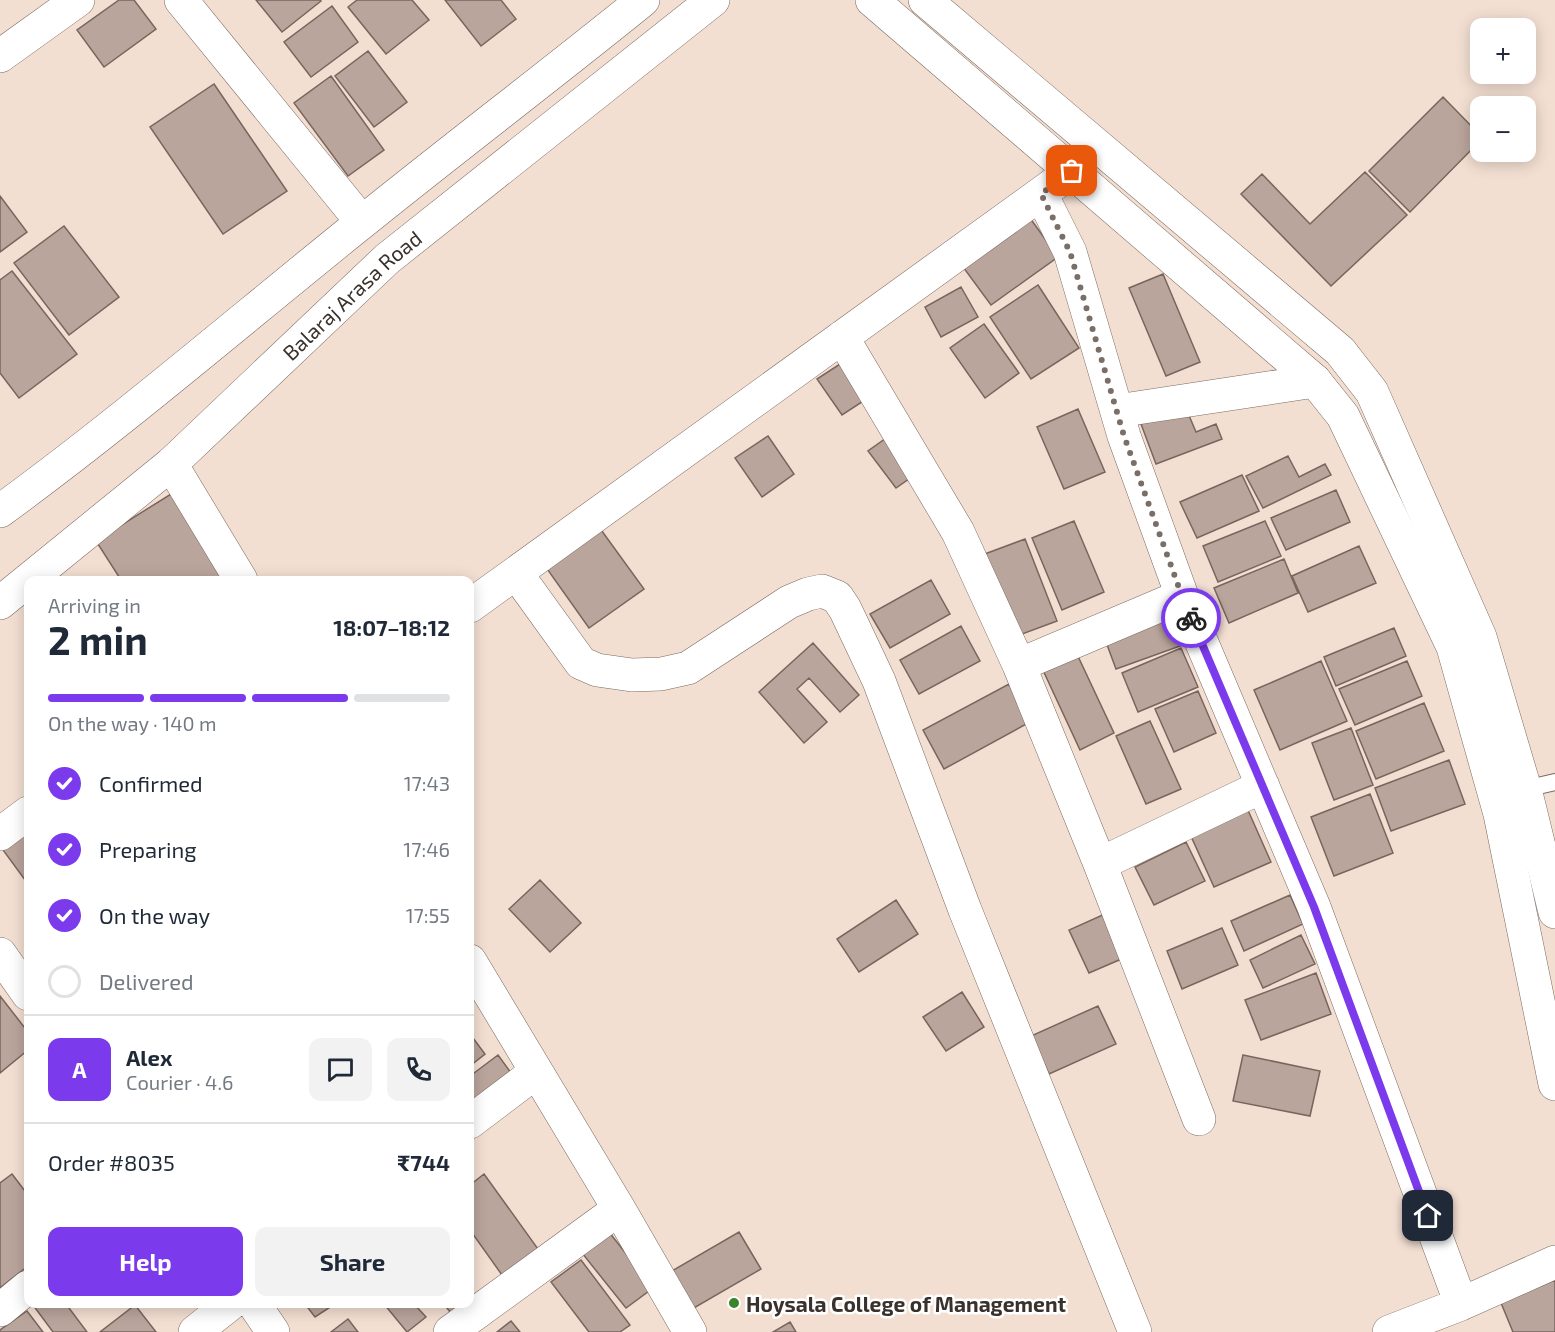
<!DOCTYPE html>
<html lang="en">
<head>
<meta charset="utf-8">
<style>
  body { margin:0; font-family:"Exo 2",sans-serif; background:#f2f2f3; color:#1f2937; height:100vh; display:flex; flex-direction:column; font-size:22px; white-space:nowrap }
  * { box-sizing:border-box; margin:0 }
  p { font-size:20px; color:#747a83 }
  .icon { flex:none; width:33px; height:33px; fill:none; stroke:currentColor; stroke-width:2; stroke-linecap:round; stroke-linejoin:round }
  .map { position:relative; flex:1; overflow:hidden }
  .panel { position:absolute; left:24px; top:576px; width:450px; height:732px; display:flex; flex-direction:column; background:#fff; border-radius:12px; box-shadow:0 3px 15px #0003 }
  .panel>* { flex:none }
  .controls { position:absolute; left:1470px; top:18px; display:grid; gap:12px }
  .controls a { display:grid; place-items:center; width:66px; height:66px; border-radius:12px; background:#fff; box-shadow:0 3px 15px #0003; font-size:30px }
  .pin { position:absolute; display:grid; place-items:center; width:51px; height:51px; color:#fff; margin:-26px; border-radius:12px; box-shadow:0 3px 9px #0006 }
  .courier { position:absolute; display:grid; place-items:center; width:60px; height:60px; margin:-30px; border:4px solid #7c3aed; border-radius:50%; background:#fff; color:#222; box-shadow:0 2px 8px #0007 }
  .headline em { font-style:normal; font-weight:700 }
  .headline div { display:flex; flex-direction:column-reverse }
  .headline { display:flex; align-items:center; justify-content:space-between; height:102px; padding:0 24px }
  h1 { font-size:39px; font-weight:700; line-height:45px }
  .bar { display:grid; grid-template-columns:repeat(4,1fr); gap:9px 6px; align-content:center; height:72px; padding:0 24px }
  .bar i { height:8px; border-radius:4px; background:#e0e1e3 }
  .bar .current { background:#7c3aed }
  .bar p { grid-column:span 4 }
  .line { display:flex; align-items:center; gap:15px; padding:0 24px; border-top:2px solid #e0e1e3 }
  .line div { flex:1 }
  .round { display:grid; place-items:center; flex:none; width:63px; height:63px; border-radius:12px; background:#f2f2f3 }
  ol { padding:0 24px; list-style:none }
  li { display:flex; align-items:center; gap:18px; height:66px }
  li p { margin-inline-start:auto }
  li .icon { padding:6px; border-radius:50%; background:#7c3aed; color:#fff; stroke-width:4 }
  li:last-child { color:#747a83 }
  li i { width:33px; height:33px; border:3px solid #e0e1e3; border-radius:50% }
  .action { display:flex; gap:12px; margin-top:auto; padding:12px 24px }
  .action a { flex:1; height:69px; border-radius:12px; background:#7c3aed; color:#fff; font-size:24px; font-weight:700; line-height:69px; text-align:center }
  .action a+a { background:#f2f2f3; color:#1f2937 }
  .map>svg:first-child { display:block }
</style>
</head>
<body>
<div class="map">
<svg width="1555" height="1332" viewBox="0 0 1555 1332">
  <rect width="100%" height="100%" fill="#f3dfd2"/>
  <path fill="#baa59c" stroke="#78655d" stroke-width="1.5" d="M119,0h15l22,29 -52,38 -27,-37z
    M256,0h64l1,1 -39,31z
    M357,0h55l17,20 -43,34 -38,-47z
    M445,0h56l15,19 -35,27z
    M332,6l26,36 -47,35 -27,-35z
    M368,51l39,51 -33,25 -39,-51z
    M331,76l53,74 -36,26 -54,-73z
    M214,84l73,107 -64,43 -73,-107z
    M1443,97l37,38v6l-70,71 -41,-41z
    M1365,172l42,43 -76,71 -90,-92 21,-20 48,50z
    M0,196l27,36 -27,20z
    M1030,218l28,39 -67,48 -28,-38z
    M64,226l55,71 -50,38 -55,-72z
    M12,271l65,83 -58,44 -19,-25v-93z
    M1163,274l37,88 -34,14 -37,-88z
    M1038,285l41,63 -48,31 -41,-62z
    M961,287l17,30 -37,20 -16,-30z
    M984,324l35,49 -34,25 -35,-50z
    M843,362l25,36 -26,17 -25,-36z
    M1185,406l11,26 20,-8 6,15 -66,25 -15,-40z
    M1078,409l27,63 -41,17 -27,-62z
    M768,436l26,38 -32,23 -27,-39z
    M889,436l27,38 -20,14 -28,-37z
    M1288,456l11,21 26,-13 6,11 -68,33 -17,-32z
    M1242,475l17,36 -62,27 -17,-36z
    M1336,490l14,32 -64,28 -15,-32z
    M171,494l55,86h-105l-25,-39z
    M1074,521l30,71 -42,18 -30,-72z
    M1265,521l16,35 -63,26 -15,-36z
    M599,527l45,62 -55,39 -44,-62z
    M1025,539l32,82 -43,16 -32,-82z
    M1359,546l17,37 -68,29 -16,-36z
    M1284,559l14,34 -69,30 -15,-35z
    M931,580l19,34 -60,34 -20,-34z
    M1167,610l13,36 -64,23 -13,-35z
    M961,626l19,35 -61,33 -19,-34z
    M1394,628l12,28 -70,30 -12,-29z
    M813,643l46,52 -19,17 -31,-34 -12,11 30,33 -23,21 -45,-51z
    M1181,648l17,39 -60,25 -16,-39z
    M1076,652l38,81 -34,17 -38,-82z
    M1321,661l26,60 -67,29 -26,-60z
    M1407,661l15,35 -67,29 -16,-36z
    M1009,684l21,38 -86,47 -21,-39z
    M1198,691l18,42 -42,19 -19,-43z
    M1424,703l20,48 -68,28 -20,-48z
    M1150,721l31,68 -35,15 -30,-68z
    M1351,728l22,57 -39,15 -22,-57z
    M1449,760l16,44 -74,27 -16,-43z
    M1370,794l23,59 -59,23 -23,-59z
    M1247,808l24,54 -57,25 -24,-53z
    M28,832v52l-25,-34z
    M1186,842l19,39 -51,24 -19,-38z
    M540,880l41,43 -31,29 -41,-43z
    M1290,895l13,29 -59,27 -13,-30z
    M896,900l22,34 -59,38 -22,-33z
    M1107,913l19,44 -37,16 -20,-43z
    M1222,928l16,37 -56,24 -15,-38z
    M1301,935l14,29 -52,24 -13,-28z
    M1316,973l15,41 -70,26 -16,-40z
    M962,992l22,35 -38,24 -23,-34z
    M0,996l28,36v18l-28,23z
    M1098,1006l18,38 -67,30 -18,-38z
    M470,1034l15,20 -15,12z
    M498,1055l19,26 -47,35v-40z
    M1243,1055l77,16 -10,45 -77,-15z
    M12,1174l16,21v71l-28,22v-105z
    M484,1174l54,75 -36,26 -32,-45v-45z
    M609,1232l44,56 -27,20 -44,-55z
    M739,1232l22,37 -74,43 -22,-37z
    M581,1260l49,65 -10,7h-31l-38,-50z
    M1555,1280v52h-42l-12,-29z
    M35,1304h31l21,28h-34l-20,-27z
    M128,1304h51v2z
    M305,1304h30l-20,13z
    M384,1304h30l12,13 -19,15z
    M444,1304h18l-12,8z
    M135,1305l21,27h-56z
    M27,1311l16,21h-43v-2z
    M348,1319l10,13h-27z
    M511,1321l9,11h-23z
    M790,1322l6,10h-23z"/>
  <g fill="none" stroke-linecap="round" stroke-linejoin="round">
    <g stroke="#7b6a5f" stroke-width="18">
      <path id="service" d="M1525,789l30,-7"/>
    </g>
    <g stroke="#7b6a5f" stroke-width="34">
      <path id="minor" d="M181,0l181,222
        M0,56l78,-56
        M1041,194l29,58 54,184 58,160 132,311 147,397
        M842,337l116,195 61,133 81,199 99,255
        M1117,411l198,-30
        M171,464l70,116
        M516,573l65,90 16,7 35,5 29,-1 27,-6 101,-66 19,-8 14,-3 15,6 8,12 34,72 86,229 170,422
        M470,606l587,-424
        M1019,665l163,-69
        M0,834l28,-21
        M1100,864l163,-78
        M0,954l28,40
        M470,961l149,248 71,123
        M470,1122l66,-50
        M254,1304l19,28
        M0,1310l28,-23
        M195,1332l35,-28
        M450,1332l169,-123
        M1389,1332l72,-28 94,-42"/>
    </g>
    <g stroke="#7b6a5f" stroke-width="34">
      <g id="primary">
        <path d="M872,0l443,381 28,35 110,231 47,167 55,270"/>
        <path d="M925,0l415,351 32,41 108,245 45,152 30,123"/>
        <path d="M0,511c122,-89 237,-188 355,-283 95,-77 193,-151 288,-228"/>
        <path id="s1" d="M0,603l171,-139 216,-205 326,-259"/>
      </g>
    </g>
    <use href="#service" stroke="#fff" stroke-width="16"/>
    <use href="#minor" stroke="#fff" stroke-width="33"/>
    <use href="#primary" stroke="#fff" stroke-width="33"/>
  </g>
  <g fill="none" stroke-linecap="round" stroke-linejoin="round">
    <path stroke="#7a6e66" stroke-width="6" stroke-dasharray="0 10.8" d="M1072,171l-31,23 29,58 54,184 58,160 9,22"/>
    <path stroke="#7c3aed" stroke-width="8" d="M1191,618l123,289 114,309"/>
  </g>
  <circle fill="#3a842b" stroke="#fff" stroke-width="2" cx="734" cy="1303" r="6"/>
  <g text-anchor="middle" dominant-baseline="central" stroke-width="5" stroke-linejoin="round" paint-order="stroke">
    <g font-size="21" fill="#39312c" stroke="#fff">
      <text stroke="none"><textPath href="#s1" startOffset="468">Balaraj Arasa Road</textPath></text>
    </g>
    <g font-size="21" font-weight="bold" fill="#39312c" stroke="#fff" text-anchor="start">
      <text x="746" y="1303">Hoysala College of Management</text>
    </g>
  </g>
</svg>
<div class="controls">
<a>+</a>
<a>−</a>
</div>
<div class="pin" style="left:1072px;top:171px;background:#ea580c"><svg class="icon" aria-label="bag" viewBox="0 0 24 24"><path d="M5 8h14l-1 12H6zM9 8a3 3 0 0 1 6 0"/></svg></div>
<div class="pin" style="left:1428px;top:1216px;background:#1f2937"><svg class="icon" aria-label="home" viewBox="0 0 24 24"><path d="M3 11l9-7 9 7M6 9v11h12V9"/></svg></div>
<div class="courier" style="left:1191px;top:618px"><svg class="icon" aria-label="bike" viewBox="0 0 24 24"><circle cx="6" cy="16" r="4"/><circle cx="18" cy="16" r="4"/><path d="M6 16l4-8h5l3 8M10 8l3 8H6M13 5h3"/></svg></div>
<section class="panel">
<div class="headline"><div><h1>2 min</h1><p>Arriving in</p></div><em>18:07–18:12</em></div>
<div class="bar"><i class="current"></i><i class="current"></i><i class="current"></i><i></i><p>On the way · 140 m</p></div>
<ol>
<li><svg class="icon" aria-label="check" viewBox="0 0 24 24"><path d="M5 12l5 5 9-10"/></svg>Confirmed<p>17:43</p></li>
<li><svg class="icon" aria-label="check" viewBox="0 0 24 24"><path d="M5 12l5 5 9-10"/></svg>Preparing<p>17:46</p></li>
<li><svg class="icon" aria-label="check" viewBox="0 0 24 24"><path d="M5 12l5 5 9-10"/></svg>On the way<p>17:55</p></li>
<li><i></i>Delivered</li>
</ol>
<div class="line" style="height:108px"><b class="round" style="background:#7c3aed;color:#fff">A</b><div><b>Alex</b><p>Courier · 4.6</p></div><a class="round"><svg class="icon" aria-label="chat" viewBox="0 0 24 24"><path d="M4 5h16v11H9l-5 4z"/></svg></a><a class="round"><svg class="icon" aria-label="phone" viewBox="0 0 24 24"><path d="M5 4h4l2 5-3 2q2 4 5 5l2-3 5 2v4C11 20 4 13 5 4z"/></svg></a></div>
<div class="line" style="height:78px"><div>Order #8035</div><b>₹744</b></div>
<div class="action"><a>Help</a><a>Share</a></div>
</section>
</div>
</body>
</html>
